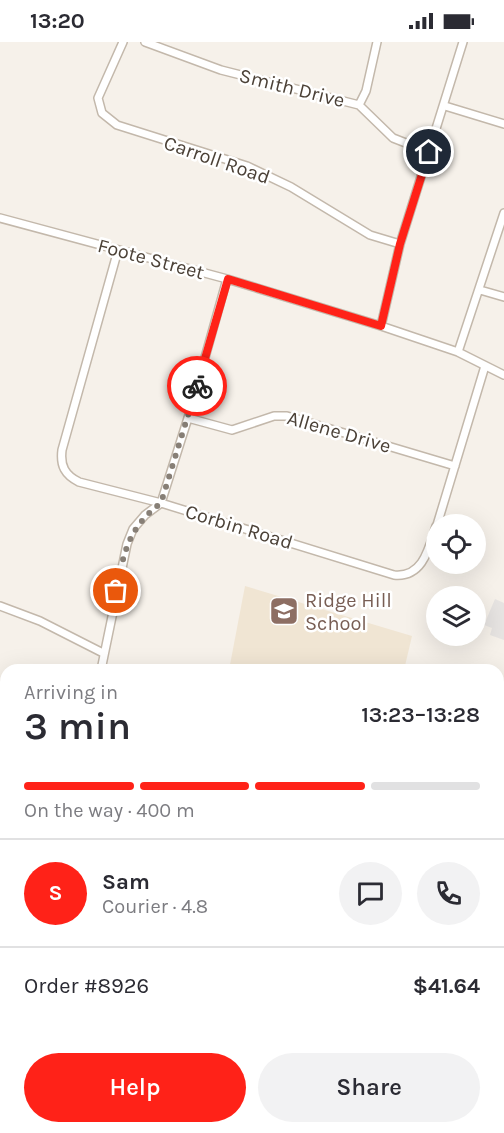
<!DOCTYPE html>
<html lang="en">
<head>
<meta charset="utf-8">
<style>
  body { margin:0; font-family:Karla,sans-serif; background:#f2f2f3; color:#2b2b33; height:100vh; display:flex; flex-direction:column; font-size:22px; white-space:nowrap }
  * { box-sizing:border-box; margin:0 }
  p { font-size:20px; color:#7c7c81 }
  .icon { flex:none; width:33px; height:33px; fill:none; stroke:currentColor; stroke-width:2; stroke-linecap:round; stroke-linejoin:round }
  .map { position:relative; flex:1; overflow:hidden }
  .panel { position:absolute; left:0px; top:622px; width:504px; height:470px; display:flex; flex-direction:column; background:#fff; border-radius:18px 18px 0 0; box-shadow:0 6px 24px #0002 }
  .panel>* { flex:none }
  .fabs { position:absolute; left:426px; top:472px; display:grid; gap:12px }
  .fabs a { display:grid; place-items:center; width:60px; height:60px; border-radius:50%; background:#fff; box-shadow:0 6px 24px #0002; font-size:30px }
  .pin { position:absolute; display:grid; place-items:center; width:51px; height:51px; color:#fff; margin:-26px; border:3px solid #fff; border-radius:50%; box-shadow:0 2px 6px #0007 }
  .courier { position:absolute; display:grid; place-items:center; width:60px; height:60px; margin:-30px; border:4px solid #ff2218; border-radius:50%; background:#fff; color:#222; box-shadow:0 2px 8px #0007 }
  .overview em { font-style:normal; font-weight:600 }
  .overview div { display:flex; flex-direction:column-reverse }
  .overview { display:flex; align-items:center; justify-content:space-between; height:102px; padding:0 24px }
  h1 { font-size:39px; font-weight:600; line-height:45px }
  .bar { display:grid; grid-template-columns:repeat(4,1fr); gap:9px 6px; align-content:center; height:72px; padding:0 24px }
  .bar i { height:8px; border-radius:4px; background:#e1e1e2 }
  .bar .current { background:#ff2218 }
  .bar p { grid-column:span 4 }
  .line { display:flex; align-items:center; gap:15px; padding:0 24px; border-top:2px solid #e1e1e2 }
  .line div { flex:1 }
  .round { display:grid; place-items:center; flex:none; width:63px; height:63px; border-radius:32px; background:#f2f2f3 }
  .button { display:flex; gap:12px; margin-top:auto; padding:12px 24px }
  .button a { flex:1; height:69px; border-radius:36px; background:#ff2218; color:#fff; font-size:24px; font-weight:600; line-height:69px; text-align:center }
  .button a+a { background:#f2f2f3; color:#2b2b33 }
  .status { display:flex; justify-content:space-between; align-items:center; height:42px; padding:0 30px; background:#fff; direction:ltr }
  .status svg { height:16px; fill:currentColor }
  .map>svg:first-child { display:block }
</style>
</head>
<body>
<div class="status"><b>13:20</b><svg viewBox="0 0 49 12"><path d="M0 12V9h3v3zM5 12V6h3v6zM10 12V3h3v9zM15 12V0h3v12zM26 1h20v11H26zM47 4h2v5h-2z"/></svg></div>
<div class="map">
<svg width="504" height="1091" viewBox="0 0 504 1091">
  <rect width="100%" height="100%" fill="#f6f1ea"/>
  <path fill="#f0e5d3" d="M245,544l167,50 -8,34h-175z"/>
  <path fill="#e7e4e2" d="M495,557l9,4v37l-14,-5 2,-7 -8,-3z"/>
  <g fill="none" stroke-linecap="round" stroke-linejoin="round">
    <g stroke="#c3b8ab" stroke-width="10">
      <path id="street" d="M123,0l-25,56 4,15 15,12 130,41 44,21 79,48 30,9
        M145,0l76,28 138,35 34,33 36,14
        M359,63l7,-14 11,-49
        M445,64l59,18
        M0,176l227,61 154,47 77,26 46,23
        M118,208l-56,200c-2,16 3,25 17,32l82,21 233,72c29,3 35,-27 42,-49
        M480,248l24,7
        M381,284l19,-82 63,-202
        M458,310l46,-139
        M188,376l44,12 42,-14h13l168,50
        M437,483l48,-159
        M0,564l40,15 63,32
        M101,628l26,-126 6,-15 12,-14 16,-12 27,-85 39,-139
        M0,758l6,1
        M0,921l6,2
        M0,997l6,-20
        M147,1091l1,-5
        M236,1091l1,-5"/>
    </g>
    <g stroke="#eeb460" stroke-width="14">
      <path id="primary" d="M498,875l6,-19
        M433,1091l2,-5"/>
    </g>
    <use href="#street" stroke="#fff" stroke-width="7"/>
    <use href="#primary" stroke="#ffd79a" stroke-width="10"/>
    <path stroke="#999" stroke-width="2" stroke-dasharray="8 8" stroke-linecap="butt" d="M498,977l6,-32
      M498,1004l6,-35
      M486,1091v-5"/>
  </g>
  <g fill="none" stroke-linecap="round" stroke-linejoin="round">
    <path stroke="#877f76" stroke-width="6" stroke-dasharray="0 10.8" d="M116,549c8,-39 12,-63 45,-88l36,-117"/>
    <path stroke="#ff2218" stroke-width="8" d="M197,344l31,-107 153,47 19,-82 29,-92"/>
  </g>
  <defs>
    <g id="school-square" transform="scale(1.5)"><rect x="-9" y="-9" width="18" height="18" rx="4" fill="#8d6e63" stroke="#fff"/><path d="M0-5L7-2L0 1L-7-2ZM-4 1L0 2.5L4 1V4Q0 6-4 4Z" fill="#fff"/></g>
  </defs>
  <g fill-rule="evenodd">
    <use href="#school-square" x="284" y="569"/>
  </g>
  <g text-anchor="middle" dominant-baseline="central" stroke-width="5" stroke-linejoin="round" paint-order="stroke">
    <g font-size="20" fill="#4b4137" stroke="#fff">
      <text transform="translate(292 46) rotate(14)">Smith Drive</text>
      <text transform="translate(217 118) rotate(19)">Carroll Road</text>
      <text transform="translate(151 217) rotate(15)">Foote Street</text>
      <text transform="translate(339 390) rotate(16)">Allene Drive</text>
      <text transform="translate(239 485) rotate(17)">Corbin Road</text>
    </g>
    <g font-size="20" fill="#785e54" stroke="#fff" text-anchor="start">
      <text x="305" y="558">Ridge Hill<tspan x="305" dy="23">School</tspan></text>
    </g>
  </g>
</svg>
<div class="fabs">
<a><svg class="icon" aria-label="locate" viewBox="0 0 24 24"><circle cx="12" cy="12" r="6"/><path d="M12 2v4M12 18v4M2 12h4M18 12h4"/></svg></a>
<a><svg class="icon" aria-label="layers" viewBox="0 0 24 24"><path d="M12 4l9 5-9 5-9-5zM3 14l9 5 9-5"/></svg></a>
</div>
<div class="pin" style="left:116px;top:549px;background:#ea580c"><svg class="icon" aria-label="bag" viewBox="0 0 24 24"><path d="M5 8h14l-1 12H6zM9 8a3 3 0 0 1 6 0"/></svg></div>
<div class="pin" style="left:429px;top:110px;background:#1f2937"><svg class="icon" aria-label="home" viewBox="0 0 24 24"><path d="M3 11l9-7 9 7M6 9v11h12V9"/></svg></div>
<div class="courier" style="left:197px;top:344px"><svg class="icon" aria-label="bike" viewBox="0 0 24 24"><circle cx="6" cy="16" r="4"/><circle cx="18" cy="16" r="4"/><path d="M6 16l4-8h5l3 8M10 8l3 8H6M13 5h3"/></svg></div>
<section class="panel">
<div class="overview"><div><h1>3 min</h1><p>Arriving in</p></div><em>13:23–13:28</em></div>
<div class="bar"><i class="current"></i><i class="current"></i><i class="current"></i><i></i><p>On the way · 400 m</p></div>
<div class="line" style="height:108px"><b class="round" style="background:#ff2218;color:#fff">S</b><div><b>Sam</b><p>Courier · 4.8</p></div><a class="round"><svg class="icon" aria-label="chat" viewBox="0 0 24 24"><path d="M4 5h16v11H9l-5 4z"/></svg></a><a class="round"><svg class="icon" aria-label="phone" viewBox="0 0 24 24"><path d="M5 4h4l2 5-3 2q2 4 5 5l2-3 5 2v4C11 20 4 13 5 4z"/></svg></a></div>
<div class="line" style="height:78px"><div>Order #8926</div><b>$41.64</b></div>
<div class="button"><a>Help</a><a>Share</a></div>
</section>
</div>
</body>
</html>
